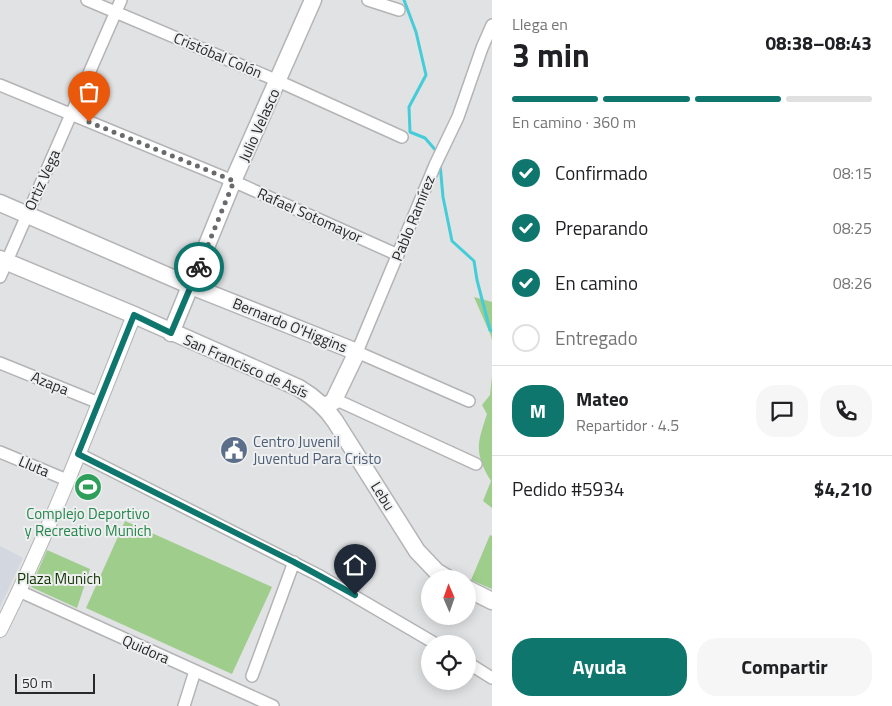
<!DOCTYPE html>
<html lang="es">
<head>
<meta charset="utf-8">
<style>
  body { margin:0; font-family:"Titillium Web",sans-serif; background:#f6f6f6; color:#202124; height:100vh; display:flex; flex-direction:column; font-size:19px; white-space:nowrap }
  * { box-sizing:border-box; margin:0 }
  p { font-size:16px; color:#757577 }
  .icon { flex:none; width:28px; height:28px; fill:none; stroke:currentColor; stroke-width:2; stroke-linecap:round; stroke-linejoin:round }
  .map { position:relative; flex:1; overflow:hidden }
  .drawer { display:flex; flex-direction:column; background:#fff; width:400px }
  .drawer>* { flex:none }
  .needle { width:32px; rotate:358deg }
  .controls { position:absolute; left:421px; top:570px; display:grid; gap:10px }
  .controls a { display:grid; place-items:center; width:55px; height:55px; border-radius:50%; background:#fff; box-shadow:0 2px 12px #0003; font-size:25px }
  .scale { position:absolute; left:15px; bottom:12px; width:80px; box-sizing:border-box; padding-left:5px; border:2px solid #29292a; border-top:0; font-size:14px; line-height:18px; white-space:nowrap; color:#29292a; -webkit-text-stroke:4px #eeeff0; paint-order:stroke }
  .pin { position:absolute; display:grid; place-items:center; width:42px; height:42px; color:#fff; margin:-51px -21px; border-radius:50% 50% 50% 0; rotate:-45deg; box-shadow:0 0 5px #0007 }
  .pin .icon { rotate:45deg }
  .courier { position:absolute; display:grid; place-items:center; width:50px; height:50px; margin:-25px; border:4px solid #0f766e; border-radius:50%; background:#fff; color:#222; box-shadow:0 1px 6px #0007 }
  .summary em { font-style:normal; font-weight:700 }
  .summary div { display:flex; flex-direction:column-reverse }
  .summary { display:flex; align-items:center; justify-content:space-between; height:85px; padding:0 20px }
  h1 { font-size:32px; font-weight:700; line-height:38px }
  .bar { display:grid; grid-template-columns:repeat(4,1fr); gap:8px 5px; align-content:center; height:60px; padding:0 20px }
  .bar i { height:6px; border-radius:4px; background:#e0e0e0 }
  .bar .active { background:#0f766e }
  .bar p { grid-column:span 4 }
  .line { display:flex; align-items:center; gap:12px; padding:0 20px; border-top:1px solid #e0e0e0 }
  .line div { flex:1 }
  .round { display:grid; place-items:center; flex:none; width:52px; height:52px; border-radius:20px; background:#f6f6f6 }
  ol { padding:0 20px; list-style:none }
  li { display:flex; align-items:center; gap:15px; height:55px }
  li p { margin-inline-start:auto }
  li .icon { padding:5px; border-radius:50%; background:#0f766e; color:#fff; stroke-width:4 }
  li:last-child { color:#757577 }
  li i { width:28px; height:28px; border:2px solid #e0e0e0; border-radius:50% }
  .action { display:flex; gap:10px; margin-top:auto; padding:10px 20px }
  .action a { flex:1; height:58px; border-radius:20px; background:#0f766e; color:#fff; font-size:20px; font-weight:700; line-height:58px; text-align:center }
  .action a+a { background:#f6f6f6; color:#202124 }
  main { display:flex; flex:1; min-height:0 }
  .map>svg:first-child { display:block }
</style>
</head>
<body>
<main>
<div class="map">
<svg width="492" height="706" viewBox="0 0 492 706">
  <rect width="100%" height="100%" fill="#e1e2e3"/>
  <path fill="#d3d7df" d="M0,546l23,12 -23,49z"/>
  <path fill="#9ecd8c" d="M474,297l18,5v38l-1,-4z
    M492,376v132l-9,-7 8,-20c-17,-28 -14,-37 -4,-67l-5,-9 8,-10z
    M125,521l147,66 -40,87 -146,-66z
    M490,535l2,1v53l-21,-9z
    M47,550l43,19 -13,39 -46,-21z"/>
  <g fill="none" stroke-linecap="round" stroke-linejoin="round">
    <path stroke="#44cdd9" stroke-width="3" d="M404,0l12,32 10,43 -17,32 1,25 15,6 13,15
      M440,164l3,33 9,44 22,20 3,19 13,50 2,1"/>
    <g stroke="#b4b4b6" stroke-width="14">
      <path id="minor" d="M87,0l191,81 124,56
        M368,0l31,10
        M0,85l233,96 165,74
        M0,277l121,-277
        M0,363l99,40
        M469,401l-112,-49 78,-187 23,-48 24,-69 10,-23
        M333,402h8l135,62
        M0,452l67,28
        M79,454l241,122 116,68
        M19,591l254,115
        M468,663l24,15
        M252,676l42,-114
        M184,706l11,-35"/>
    </g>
    <g stroke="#b4b4b6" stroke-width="16">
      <path id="tertiary" d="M0,630c51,-102 92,-209 134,-315"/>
    </g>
    <g stroke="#b4b4b6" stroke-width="19">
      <path id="secondary" d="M0,203l191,83 166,66 -24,50 -9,4
        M0,259l134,56 165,73c15,9 26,18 36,33l82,130 20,21 12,7
        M171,333l62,-152 80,-181
        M468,589l24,12"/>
    </g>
    <use href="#minor" stroke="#fff" stroke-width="11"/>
    <use href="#tertiary" stroke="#fff" stroke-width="14"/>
    <use href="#secondary" stroke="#fff" stroke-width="16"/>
  </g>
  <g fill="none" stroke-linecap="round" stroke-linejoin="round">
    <path stroke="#696a6b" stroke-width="5" stroke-dasharray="0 9" d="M89,122l145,59 -35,86"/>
    <path stroke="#0f766e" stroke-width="6" d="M199,267l-28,66 -37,-18 -56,139 216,108 61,33"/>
  </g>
  <defs>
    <g id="civic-disc" transform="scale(1.4375)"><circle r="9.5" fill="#5c6f8a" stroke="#eeeff0"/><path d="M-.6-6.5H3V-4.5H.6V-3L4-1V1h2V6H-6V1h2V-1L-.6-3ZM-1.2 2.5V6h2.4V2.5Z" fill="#fff"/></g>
    <g id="stadium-disc" transform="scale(1.4375)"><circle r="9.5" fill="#2e9e5b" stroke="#eeeff0"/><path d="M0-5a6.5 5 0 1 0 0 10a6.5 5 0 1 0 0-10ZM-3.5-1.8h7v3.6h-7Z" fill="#fff"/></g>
  </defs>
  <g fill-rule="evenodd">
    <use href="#civic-disc" x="234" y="450"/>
    <use href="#stadium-disc" x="88" y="487"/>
  </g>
  <g text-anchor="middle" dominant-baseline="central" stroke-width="4" stroke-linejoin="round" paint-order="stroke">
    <g font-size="15" fill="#29292a" stroke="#eeeff0">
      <text transform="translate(218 55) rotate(23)">Cristóbal Colón</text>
      <text transform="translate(259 125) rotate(-66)">Julio Velasco</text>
      <text transform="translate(42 180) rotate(-66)">Ortiz Vega</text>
      <text transform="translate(310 215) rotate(24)">Rafael Sotomayor</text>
      <text transform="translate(413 218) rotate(-68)">Pablo Ramírez</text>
      <text transform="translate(290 325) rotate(22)">Bernardo O'Higgins</text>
      <text transform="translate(246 366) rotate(24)">San Francisco de Asís</text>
      <text transform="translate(50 383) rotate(22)">Azapa</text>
      <text transform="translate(34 466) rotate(23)">Lluta</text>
      <text transform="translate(383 496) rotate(58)">Lebu</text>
      <text transform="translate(146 649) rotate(24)">Quidora</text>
    </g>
    <g font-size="15" fill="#4e5e75" stroke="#eeeff0" text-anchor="start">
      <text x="253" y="441">Centro Juvenil<tspan x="253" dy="17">Juventud Para Cristo</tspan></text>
    </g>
    <g font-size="15" fill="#27864d" stroke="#eeeff0">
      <text x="88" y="513">Complejo Deportivo<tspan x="88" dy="17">y Recreativo Munich</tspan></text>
    </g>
    <g font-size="15" fill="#130" stroke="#eeeff0">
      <text x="59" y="578">Plaza Munich</text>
    </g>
  </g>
</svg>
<div class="controls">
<a><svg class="needle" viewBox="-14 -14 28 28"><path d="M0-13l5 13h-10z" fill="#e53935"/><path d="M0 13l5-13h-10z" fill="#757577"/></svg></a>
<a><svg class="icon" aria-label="locate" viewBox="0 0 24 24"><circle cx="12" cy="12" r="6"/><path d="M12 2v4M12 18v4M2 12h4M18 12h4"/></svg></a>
</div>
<div class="scale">50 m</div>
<div class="pin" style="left:89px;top:122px;background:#ea580c"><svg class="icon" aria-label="bag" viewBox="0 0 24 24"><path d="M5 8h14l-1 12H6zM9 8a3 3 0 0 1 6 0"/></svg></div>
<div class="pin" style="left:355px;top:595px;background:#1f2937"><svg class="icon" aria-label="home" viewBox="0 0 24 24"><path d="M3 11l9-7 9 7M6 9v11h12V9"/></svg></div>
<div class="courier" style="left:199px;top:267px"><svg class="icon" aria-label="bike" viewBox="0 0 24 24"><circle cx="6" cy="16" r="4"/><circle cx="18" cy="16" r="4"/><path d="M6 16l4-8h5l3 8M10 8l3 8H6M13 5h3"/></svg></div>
</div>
<section class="drawer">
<div class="summary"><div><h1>3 min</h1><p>Llega en</p></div><em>08:38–08:43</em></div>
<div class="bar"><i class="active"></i><i class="active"></i><i class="active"></i><i></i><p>En camino · 360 m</p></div>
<ol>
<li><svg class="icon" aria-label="check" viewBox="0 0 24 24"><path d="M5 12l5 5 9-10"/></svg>Confirmado<p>08:15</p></li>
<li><svg class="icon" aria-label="check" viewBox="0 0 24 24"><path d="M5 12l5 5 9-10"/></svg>Preparando<p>08:25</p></li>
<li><svg class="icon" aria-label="check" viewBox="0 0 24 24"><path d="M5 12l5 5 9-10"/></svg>En camino<p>08:26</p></li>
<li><i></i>Entregado</li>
</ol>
<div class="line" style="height:90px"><b class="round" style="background:#0f766e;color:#fff">M</b><div><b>Mateo</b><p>Repartidor · 4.5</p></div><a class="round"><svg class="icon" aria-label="chat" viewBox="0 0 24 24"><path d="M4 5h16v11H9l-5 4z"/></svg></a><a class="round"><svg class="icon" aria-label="phone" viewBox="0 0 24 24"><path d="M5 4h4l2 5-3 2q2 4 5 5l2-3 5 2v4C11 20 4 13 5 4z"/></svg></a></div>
<div class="line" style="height:65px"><div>Pedido #5934</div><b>$4,210</b></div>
<div class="action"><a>Ayuda</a><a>Compartir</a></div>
</section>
</main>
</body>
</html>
